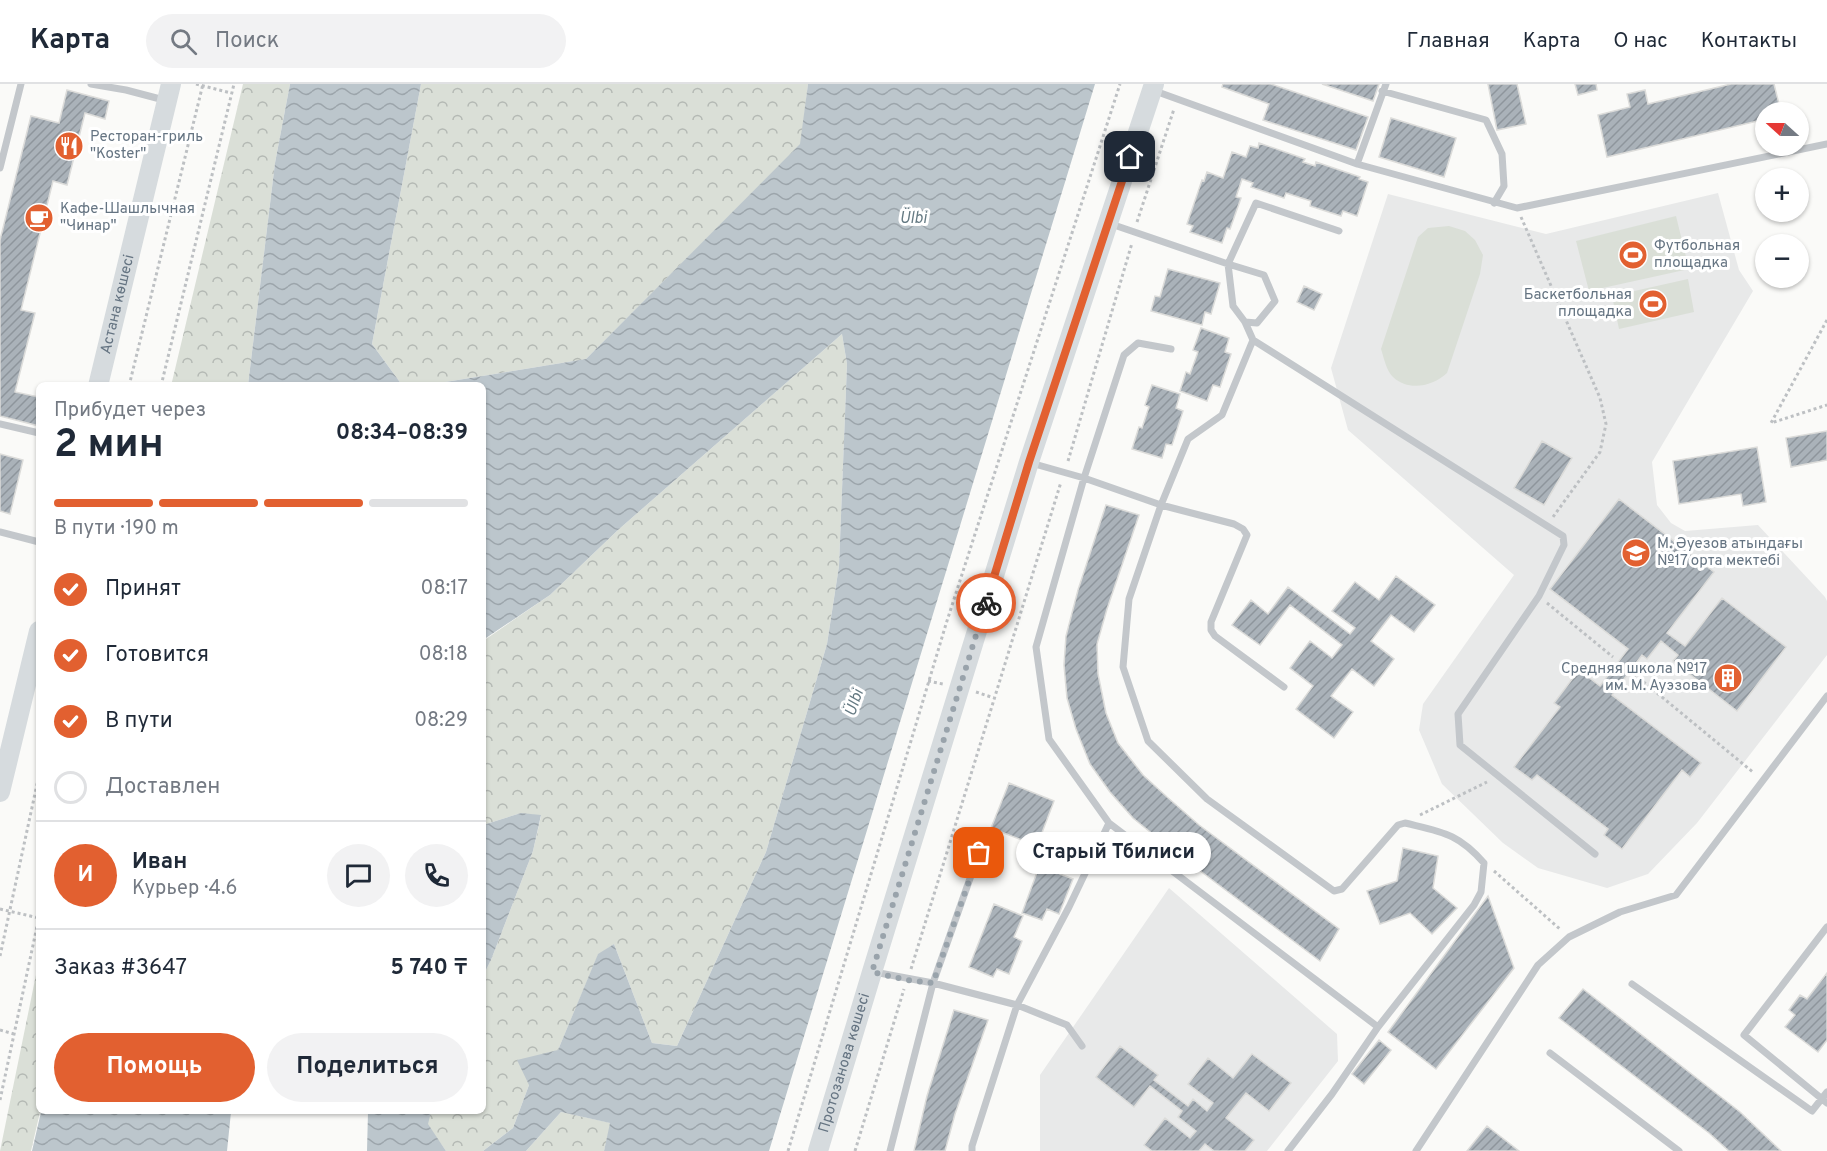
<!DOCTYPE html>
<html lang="ru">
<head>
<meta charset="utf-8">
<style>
  body { margin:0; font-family:Overpass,sans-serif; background:#f2f2f3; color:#1f2937; height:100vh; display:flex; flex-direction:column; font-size:22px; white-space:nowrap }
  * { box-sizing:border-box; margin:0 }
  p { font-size:20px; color:#747a83 }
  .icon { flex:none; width:33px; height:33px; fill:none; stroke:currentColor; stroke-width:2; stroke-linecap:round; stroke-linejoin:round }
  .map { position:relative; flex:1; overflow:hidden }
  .panel { position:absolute; left:36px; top:298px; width:450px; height:732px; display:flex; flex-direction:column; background:#fff; border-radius:9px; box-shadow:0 2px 4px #0004 }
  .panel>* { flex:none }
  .needle { width:39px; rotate:291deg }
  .fabs { position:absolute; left:1755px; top:18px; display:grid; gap:12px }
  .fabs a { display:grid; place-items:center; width:54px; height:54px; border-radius:50%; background:#fff; box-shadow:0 2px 4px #0004; font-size:30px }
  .pin { position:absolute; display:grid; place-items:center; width:51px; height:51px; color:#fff; margin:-26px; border-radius:12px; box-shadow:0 3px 9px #0006 }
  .courier { position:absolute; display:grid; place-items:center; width:60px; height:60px; margin:-30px; border:4px solid #e26030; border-radius:50%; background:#fff; color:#222; box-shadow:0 2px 8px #0007 }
  .bubble { position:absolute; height:42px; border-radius:21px; background:#fff; box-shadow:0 2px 4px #0004; font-size:20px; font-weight:700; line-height:42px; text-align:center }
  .head em { font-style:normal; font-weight:700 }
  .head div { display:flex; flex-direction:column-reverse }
  .head { display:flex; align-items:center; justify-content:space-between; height:102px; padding:0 18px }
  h1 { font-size:39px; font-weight:700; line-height:45px }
  .bar { display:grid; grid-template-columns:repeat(4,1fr); gap:9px 6px; align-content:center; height:72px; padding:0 18px }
  .bar i { height:8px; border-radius:4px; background:#e0e1e3 }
  .bar .selected { background:#e26030 }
  .bar p { grid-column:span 4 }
  .line { display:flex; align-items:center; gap:15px; padding:0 18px; border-top:2px solid #e0e1e3 }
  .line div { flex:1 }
  .round { display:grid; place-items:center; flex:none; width:63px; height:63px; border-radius:32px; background:#f2f2f3 }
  ol { padding:0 18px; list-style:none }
  li { display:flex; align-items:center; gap:18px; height:66px }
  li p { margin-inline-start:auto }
  li .icon { padding:6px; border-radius:50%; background:#e26030; color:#fff; stroke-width:4 }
  li:last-child { color:#747a83 }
  li i { width:33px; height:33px; border:3px solid #e0e1e3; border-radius:50% }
  .primary-button { display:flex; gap:12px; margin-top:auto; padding:12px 18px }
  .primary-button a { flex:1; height:69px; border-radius:36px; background:#e26030; color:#fff; font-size:24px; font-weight:700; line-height:69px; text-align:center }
  .primary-button a+a { background:#f2f2f3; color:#1f2937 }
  header { display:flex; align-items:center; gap:36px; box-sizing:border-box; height:84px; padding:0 30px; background:#fff; border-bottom:2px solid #e0e1e3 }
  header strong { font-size:28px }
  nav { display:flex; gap:33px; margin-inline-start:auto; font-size:21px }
  .search { width:420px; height:54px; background:#f2f2f3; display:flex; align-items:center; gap:15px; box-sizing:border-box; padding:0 21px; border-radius:33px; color:#747a83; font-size:22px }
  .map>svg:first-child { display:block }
</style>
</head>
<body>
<header>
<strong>Карта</strong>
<div class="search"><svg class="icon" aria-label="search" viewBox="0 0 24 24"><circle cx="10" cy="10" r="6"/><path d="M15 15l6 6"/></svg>Поиск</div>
<nav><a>Главная</a><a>Карта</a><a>О нас</a><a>Контакты</a></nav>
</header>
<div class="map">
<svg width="1827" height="1067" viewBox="0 0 1827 1067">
  <defs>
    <pattern id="forest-crowns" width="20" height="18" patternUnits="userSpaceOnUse" patternTransform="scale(1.5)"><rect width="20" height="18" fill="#dadfd7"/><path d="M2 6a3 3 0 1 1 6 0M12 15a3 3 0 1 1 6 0" fill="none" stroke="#b4b9b4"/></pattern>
    <pattern id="water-waves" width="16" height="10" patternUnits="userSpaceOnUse" patternTransform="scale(1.5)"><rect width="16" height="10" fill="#bcc6cc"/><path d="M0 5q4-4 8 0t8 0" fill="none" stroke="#9ca5ab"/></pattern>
    <pattern id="building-hatch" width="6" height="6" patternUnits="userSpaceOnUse" patternTransform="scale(1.5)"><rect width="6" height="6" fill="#aab2b9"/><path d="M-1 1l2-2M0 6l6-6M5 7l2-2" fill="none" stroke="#8e959c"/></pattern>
  </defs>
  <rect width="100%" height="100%" fill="#fafaf8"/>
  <path fill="#e8e9e9" d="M1718,109l21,77 14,21 -101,171 5,43 14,18 14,8 73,-6 67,72 2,4v54l-130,168 -49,51 -41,14 -69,-20 -35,-25 -61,-59 -23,-54 4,-26 91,-129 -166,-145 -17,-62 57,-174 158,40z
    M1169,804l168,146 1,27 -71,90h-227v-76z"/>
  <path fill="url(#forest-crowns)" d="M243,0h47l-15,79 -27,222 -77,1z
    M421,0h387l-7,60 -215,215 -159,26h-25l-30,-41z
    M842,250l5,30 -8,202 -12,78 -61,208 -89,194 -25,-3 -38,-99 -16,11 -40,95 -29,35 -16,43 -30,23h-37l-19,-27 4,-12h52v-136l8,-16 42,-109 8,-35 -20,-3 -38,12v-184l67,-46 68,-65z
    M39,876l1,152 -9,39h-31z
    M561,1028l50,11 -7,28h-78z"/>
  <path fill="#dadfd7" d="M1676,132l13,53 -100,22 -13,-50z
    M1449,142l16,5 10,9 8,15 -3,19 -33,99c-14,13 -38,19 -54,4 -7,-7 -9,-19 -12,-28l37,-112 10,-9z
    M1688,195l6,33 -75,17 -7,-33z"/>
  <path fill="url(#water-waves)" d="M290,0h131l-49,260 30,41h-154l27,-222z
    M808,0h287l-326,1067h-165l6,-28 -49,-11 -35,39h-43l30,-23 16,-43 -12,-25 41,-10 40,-96 16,-10 38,99 25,3 89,-194 61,-208 12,-78 8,-202 -5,-30 -224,196 -68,65 -67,45v-254l-56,-1 159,-26 214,-215z
    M521,729l20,2 -8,36 -42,109 -8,16v-151z
    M41,1028h190l-4,39h-195z
    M368,1028h63l-3,12 18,27h-79z"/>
  <path fill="url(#building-hatch)" stroke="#dcdcda" stroke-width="1.5" d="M1223,0h48l97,33 -12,33 -93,-30 6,-16 -47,-17z
    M1322,0h57l-6,17z
    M1488,0h29l9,40 -29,6z
    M1575,0h21l1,6 -19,5z
    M1731,0h43l7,28h-15v7l-159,38 -9,-42 32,-8 -3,-13 18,-4 3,14z
    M67,6l42,11 -4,18 -20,-6 -18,72 -14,-4 -32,129 14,3 -20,79 24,5v29l-39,-10v-176l31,-124 28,7z
    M1391,34l65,20 -12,39 -65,-20z
    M1259,59l46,16 -2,3 12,4 1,-4 44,15 -1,2 9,3 -11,34 -14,-5 -2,5 -31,-10 1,-5 -25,-8 -2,5 -33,-11 2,-4 -11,-4 -6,18 5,1 -11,31 -3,-1 -5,15 -32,-11 3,-6 -6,-2 15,-44 2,1 3,-9 16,6 9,-26 14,5 4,-11 8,2z
    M1168,185l52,14 -9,31 -6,-2 -3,13 -51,-14 4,-15 5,1z
    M1304,202l18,8 -8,16 -17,-8z
    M1201,244l28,10 -4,14 6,2 -11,33 -7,-2 -6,16 -27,-10 6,-19 4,2 8,-22 -5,-2z
    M1152,301l28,9 -4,14 7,3 -11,34 -6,-1 -4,14 -30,-9 7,-22 3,1 7,-21 -4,-2z
    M1827,347v29l-36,7 -5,-29z
    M1542,357l30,17 -28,47 -30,-17z
    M1757,363l9,55 -23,4 -2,-12 -62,10 -6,-43z
    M0,370l23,6 -13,54 -10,-3z
    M1619,415l95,73 -47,61 18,13 37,-48 64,49 -49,64 -64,-50 5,-6 -17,-14 -14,18 -5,-4 -30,40 89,68 -11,14 -8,-7 -60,79 -18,-14 4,-6 -71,-54 -5,5 -18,-13 46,-60 -6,-4 25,-33 21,16 28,-37 -78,-60z
    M1106,421l33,10 -32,94 -10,35 1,30 8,39 12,30 25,32 24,22 32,28 140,104 -19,32 -149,-112 -38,-31 -23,-26 -20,-28 -14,-35 -9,-31 -3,-33 2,-29 12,-46z
    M1396,492l39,29 -21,27 -23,-17 -20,26 23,18 -20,27 -22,-17 -21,27 22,16 -19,26 -38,-29 17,-23 -23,-18 20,-27 22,17 10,-13 -52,-40 -30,40 -28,-20 19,-25 17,14 20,-27 62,47 5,-6 -23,-17 23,-29 24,18z
    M1009,699l45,18 -17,45 -46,-18z
    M1046,764l21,8 -7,18 13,5 -14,35 -12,-5 -5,11 -20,-7z
    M1403,764l35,8 -5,32 24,20 -25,26 -22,-21 -30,11 -13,-33 30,-10z
    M1488,812l26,72 -78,101 -48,-37z
    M994,820l29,12 -9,21 8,4 -13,33 -12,-5 -4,8 -24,-10z
    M1827,889v67l-9,12 -33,-25 10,-12 -6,-5 11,-15 7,4z
    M1583,905l157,123 41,39h-52l-20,-18 -150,-115z
    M954,926l34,10 -33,94 -10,37h-31l13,-55z
    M1379,956l12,10 -27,34 -12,-10z
    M1120,962l38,29 -4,5 34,26 5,-7 14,12 6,-8 -25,-19 20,-26 25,20 19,-24 39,29 -22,28 -23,-18 -20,25 28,22 -9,11h-31l-9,-7 -6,7h-47l-8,-6 21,-27 25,20 6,-7 -18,-14 4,-6 -32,-25 -16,21 -38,-30z
    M1487,1042l32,25h-52z"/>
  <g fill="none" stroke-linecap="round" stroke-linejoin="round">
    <path stroke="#bdc0c3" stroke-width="3" stroke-dasharray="3 3" stroke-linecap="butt" d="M196,0l35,9
      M1521,133l79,181 6,26 -6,28 -47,65
      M1137,138l37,-113
      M1827,236l-56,103 56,-18
      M129,302l74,-302
      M161,302l73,-302
      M1068,377l64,-218
      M1547,519l66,54
      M1634,590l120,99
      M928,597l15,3
      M976,608l18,6
      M1420,731l67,-33
      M1494,787l67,59
      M0,825l39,9
      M0,872l39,-181
      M911,885l150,-487
      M0,946l14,4
      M0,1016l39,-183
      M788,1067l158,-527 174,-540
      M855,1067l49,-162"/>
    <path stroke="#c3c7cb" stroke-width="7" d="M91,0l35,6 38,10
      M1155,7l202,73 160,44 310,-64
      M1382,7l104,29 16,34 2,32 -10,17
      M1357,80l29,-80
      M0,84l21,-84
      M1111,140l117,40 5,42 12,16 8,18 -31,75 -34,24 -27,66 73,19 9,5 4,6 -36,87v8l4,6 69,51
      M1245,238l12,1 18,-22 -11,-26 -36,-11 28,-61 83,28
      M1253,256l310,196 1,9 -25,51 -81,118 2,31 135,109
      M0,340l39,9
      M1031,379l53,15 77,27 -32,94 -6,68 25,74 59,58 127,92 8,-2 56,-64 7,-2c37,9 53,10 79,40l-3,29 -7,13 -96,122 -269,-204 -60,-84 -13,-92 48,-169 40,-123 14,-12 33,6
      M0,448l39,10
      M1827,843l-83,108 83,68
      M874,888l59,11 84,22 -45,141v5
      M1632,900l180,127 15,-19
      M1082,962l-15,-21 -50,-20 52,-98 40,-84
      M1550,969l129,98
      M890,1067l43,-168 46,-130
      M1288,1067l44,-57 46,-67
      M1416,1067l122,-186 31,-28 51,-25 56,-17 151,-199"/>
    <g stroke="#d6dbde" stroke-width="20">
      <path id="s1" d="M98,302l73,-302"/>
      <path d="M0,708l39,-161"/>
      <path id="s2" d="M818,1067l54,-179 157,-510 125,-378"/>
    </g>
  </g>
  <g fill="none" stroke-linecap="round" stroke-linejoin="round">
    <path stroke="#99a3ab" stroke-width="6" stroke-dasharray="0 10.8" d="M979,769l-46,130 -26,-3 -35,-8 114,-369"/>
    <path stroke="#e26030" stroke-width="8" d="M986,519l43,-141 101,-305"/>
  </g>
  <defs>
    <g id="restaurant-disc" transform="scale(1.5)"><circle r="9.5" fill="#e26030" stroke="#fff"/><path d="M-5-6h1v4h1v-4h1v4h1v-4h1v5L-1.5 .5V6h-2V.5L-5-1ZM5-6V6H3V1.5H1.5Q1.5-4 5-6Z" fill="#fff"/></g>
    <g id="cafe-disc" transform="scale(1.5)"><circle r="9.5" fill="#e26030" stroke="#fff"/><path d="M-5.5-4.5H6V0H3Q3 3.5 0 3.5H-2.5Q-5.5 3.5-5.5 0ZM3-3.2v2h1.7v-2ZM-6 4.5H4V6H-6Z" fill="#fff"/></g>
    <g id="stadium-disc" transform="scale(1.5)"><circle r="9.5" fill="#e26030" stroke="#fff"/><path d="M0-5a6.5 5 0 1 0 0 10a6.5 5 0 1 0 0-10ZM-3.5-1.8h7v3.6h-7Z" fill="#fff"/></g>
    <g id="school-disc" transform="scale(1.5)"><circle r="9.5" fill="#e26030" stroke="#fff"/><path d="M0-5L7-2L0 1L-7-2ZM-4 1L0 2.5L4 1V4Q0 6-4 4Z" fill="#fff"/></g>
    <g id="building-disc" transform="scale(1.5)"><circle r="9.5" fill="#e26030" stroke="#fff"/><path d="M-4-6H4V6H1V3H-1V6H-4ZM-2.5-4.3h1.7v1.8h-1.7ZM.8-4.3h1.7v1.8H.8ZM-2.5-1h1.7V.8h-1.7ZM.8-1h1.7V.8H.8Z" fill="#fff"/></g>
  </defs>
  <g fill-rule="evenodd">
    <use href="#restaurant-disc" x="69" y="62"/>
    <use href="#cafe-disc" x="39" y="134"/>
    <use href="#stadium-disc" x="1633" y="171"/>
    <use href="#stadium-disc" x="1653" y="220"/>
    <use href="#school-disc" x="1636" y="469"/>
    <use href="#building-disc" x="1728" y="594"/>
  </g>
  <g text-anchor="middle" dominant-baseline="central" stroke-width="6" stroke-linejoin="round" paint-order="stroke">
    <g font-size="15" fill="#657482" stroke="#fff" text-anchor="start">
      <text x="90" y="53">Ресторан-гриль<tspan x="90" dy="17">"Koster"</tspan></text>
      <text x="60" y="125">Кафе-Шашлычная<tspan x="60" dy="17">"Чинар"</tspan></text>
      <text x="1654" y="162">Футбольная<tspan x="1654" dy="17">площадка</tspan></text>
      <text x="1632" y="211" text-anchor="end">Баскетбольная<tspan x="1632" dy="17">площадка</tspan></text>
      <text x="1657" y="460">М. Әуезов атындағы<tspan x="1657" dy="17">№17 орта мектебі</tspan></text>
      <text x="1707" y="585" text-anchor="end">Средняя школа №17<tspan x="1707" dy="17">им. М. Ауэзова</tspan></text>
    </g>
    <g font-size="15" fill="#657482" stroke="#fff">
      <text stroke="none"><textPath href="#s1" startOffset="84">Астана көшесі</textPath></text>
      <text stroke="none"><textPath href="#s2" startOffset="92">Протозанова көшесі</textPath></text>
    </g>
    <g font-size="16" font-style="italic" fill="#657a83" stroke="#fff">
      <text x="913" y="135">Ülbi</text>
      <text transform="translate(855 619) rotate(-71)">Ülbi</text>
    </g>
  </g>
</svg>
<div class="fabs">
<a><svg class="needle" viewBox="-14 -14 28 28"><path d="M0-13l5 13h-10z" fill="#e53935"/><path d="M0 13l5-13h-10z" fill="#747a83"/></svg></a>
<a>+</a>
<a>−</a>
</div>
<div class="pin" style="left:979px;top:769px;background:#ea580c"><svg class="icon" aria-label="bag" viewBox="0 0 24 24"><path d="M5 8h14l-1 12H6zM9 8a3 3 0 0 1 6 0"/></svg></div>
<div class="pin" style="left:1130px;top:73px;background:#1f2937"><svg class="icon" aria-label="home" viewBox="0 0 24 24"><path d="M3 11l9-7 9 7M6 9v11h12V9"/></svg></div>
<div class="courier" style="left:986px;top:519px"><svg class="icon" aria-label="bike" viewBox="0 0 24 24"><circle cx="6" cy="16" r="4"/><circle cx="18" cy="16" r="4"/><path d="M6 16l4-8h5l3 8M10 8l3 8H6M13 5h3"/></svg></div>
<div class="bubble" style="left:1016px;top:748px;width:195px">Старый Тбилиси</div>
<section class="panel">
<div class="head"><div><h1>2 мин</h1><p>Прибудет через</p></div><em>08:34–08:39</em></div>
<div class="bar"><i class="selected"></i><i class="selected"></i><i class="selected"></i><i></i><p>В пути · 190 m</p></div>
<ol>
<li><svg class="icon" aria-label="check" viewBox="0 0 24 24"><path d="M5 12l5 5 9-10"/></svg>Принят<p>08:17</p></li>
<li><svg class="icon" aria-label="check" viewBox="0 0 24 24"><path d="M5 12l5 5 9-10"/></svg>Готовится<p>08:18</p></li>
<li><svg class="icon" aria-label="check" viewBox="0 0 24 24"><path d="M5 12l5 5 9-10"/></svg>В пути<p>08:29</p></li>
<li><i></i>Доставлен</li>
</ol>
<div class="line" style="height:108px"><b class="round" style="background:#e26030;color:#fff">И</b><div><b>Иван</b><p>Курьер · 4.6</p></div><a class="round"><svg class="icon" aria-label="chat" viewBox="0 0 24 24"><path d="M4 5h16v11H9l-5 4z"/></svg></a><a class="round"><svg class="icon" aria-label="phone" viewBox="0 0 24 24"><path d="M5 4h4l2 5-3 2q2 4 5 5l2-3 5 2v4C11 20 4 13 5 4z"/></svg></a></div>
<div class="line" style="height:78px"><div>Заказ #3647</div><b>5 740 ₸</b></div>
<div class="primary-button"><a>Помощь</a><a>Поделиться</a></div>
</section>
</div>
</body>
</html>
